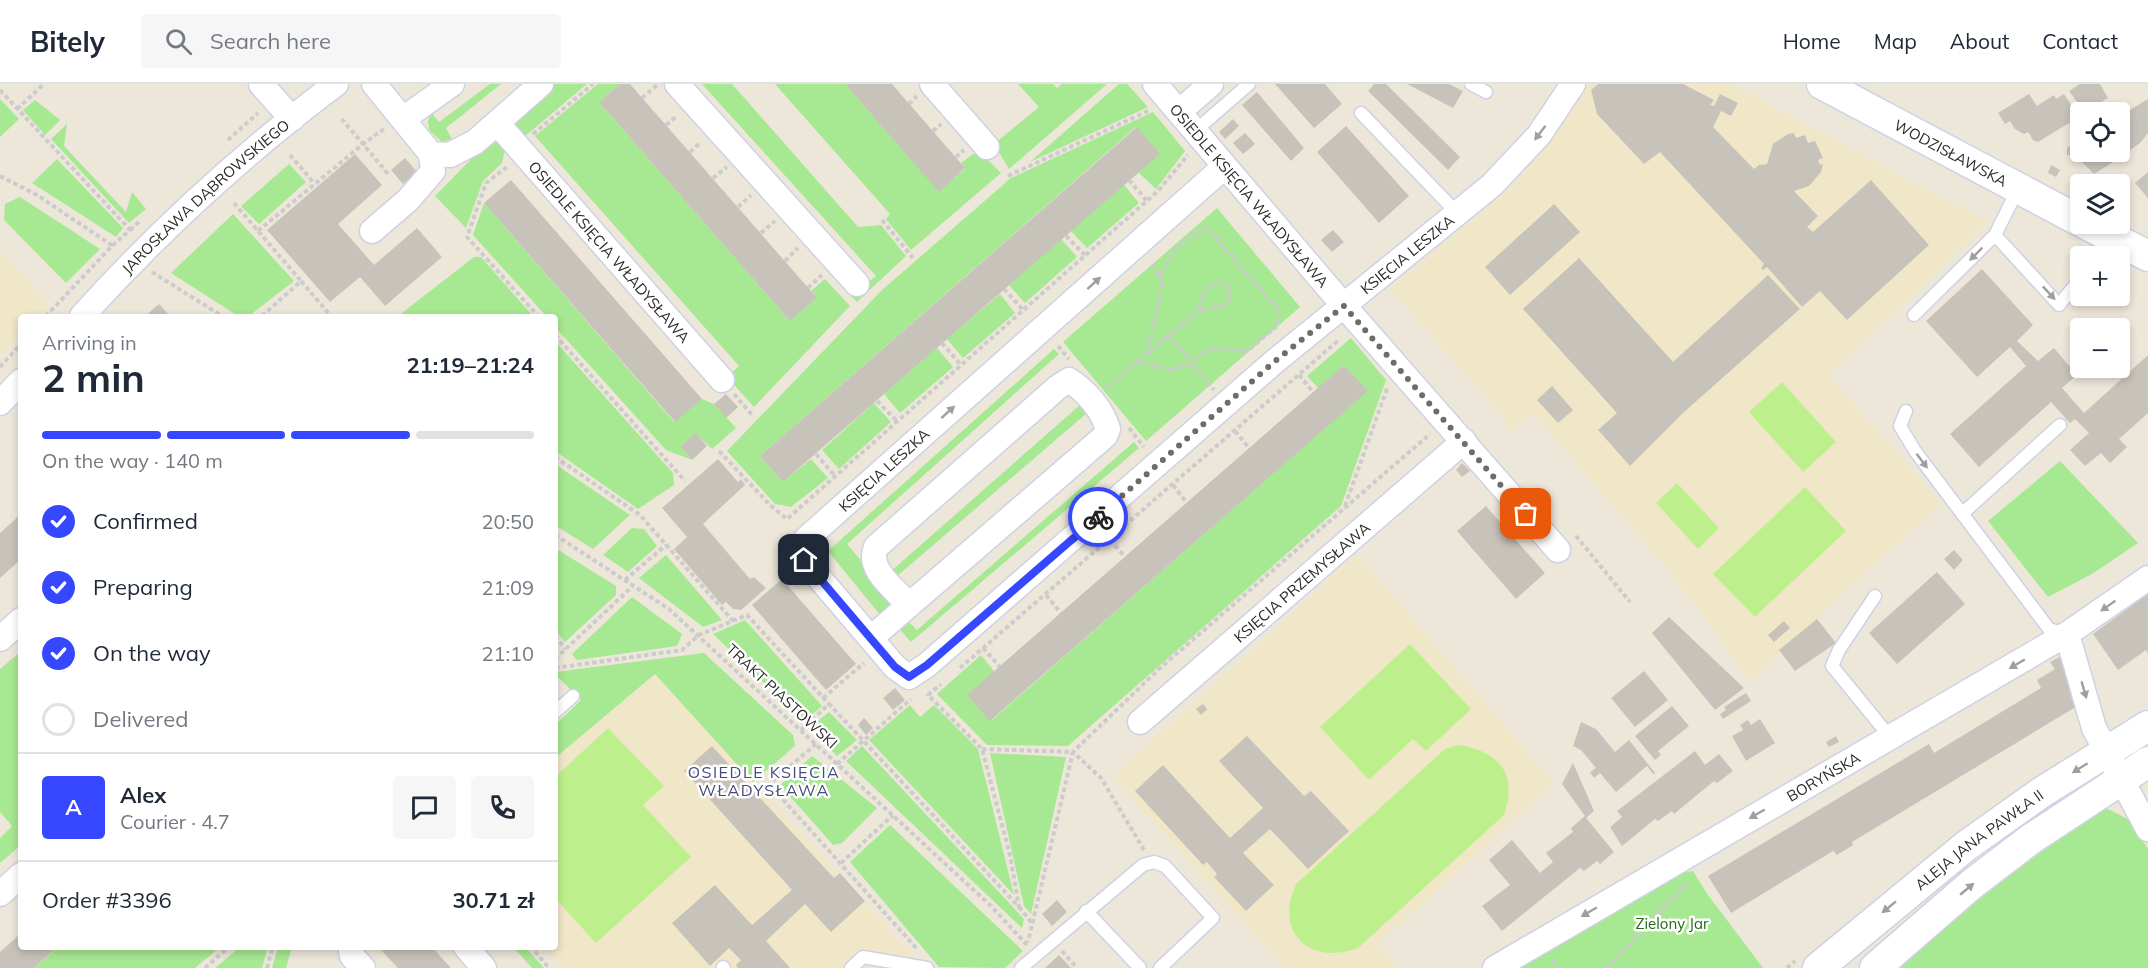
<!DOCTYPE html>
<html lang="en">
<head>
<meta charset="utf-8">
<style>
  body { margin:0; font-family:Mulish,sans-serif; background:#f6f6f7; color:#1f2937; height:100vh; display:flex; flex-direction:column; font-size:22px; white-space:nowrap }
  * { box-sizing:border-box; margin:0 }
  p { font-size:20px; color:#747a83 }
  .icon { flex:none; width:33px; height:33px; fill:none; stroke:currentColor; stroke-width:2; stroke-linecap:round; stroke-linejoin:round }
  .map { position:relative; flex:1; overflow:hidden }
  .sheet { position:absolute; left:18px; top:230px; width:540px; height:636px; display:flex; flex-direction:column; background:#fff; border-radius:6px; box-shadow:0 3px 9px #0003 }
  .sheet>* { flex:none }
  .tools { position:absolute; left:2070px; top:18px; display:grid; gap:12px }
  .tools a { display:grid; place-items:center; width:60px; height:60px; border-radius:6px; background:#fff; box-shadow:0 3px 9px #0003; font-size:30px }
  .pin { position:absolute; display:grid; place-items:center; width:51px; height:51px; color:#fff; margin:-26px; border-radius:12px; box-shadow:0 3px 9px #0006 }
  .courier { position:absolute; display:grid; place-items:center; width:60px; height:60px; margin:-30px; border:4px solid #3548ff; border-radius:50%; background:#fff; color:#222; box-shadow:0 2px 8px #0007 }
  .overview em { font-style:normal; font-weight:700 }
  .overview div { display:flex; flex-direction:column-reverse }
  .overview { display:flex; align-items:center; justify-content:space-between; height:102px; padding:0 24px }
  h1 { font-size:39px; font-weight:700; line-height:45px }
  .bar { display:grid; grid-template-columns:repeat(4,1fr); gap:9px 6px; align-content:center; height:72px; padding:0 24px }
  .bar i { height:8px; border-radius:4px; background:#e0e1e3 }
  .bar .current { background:#3548ff }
  .bar p { grid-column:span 4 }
  .line { display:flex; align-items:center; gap:15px; padding:0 24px; border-top:2px solid #e0e1e3 }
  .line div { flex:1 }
  .round { display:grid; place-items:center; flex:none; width:63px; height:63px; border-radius:6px; background:#f6f6f7 }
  ol { padding:0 24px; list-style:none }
  li { display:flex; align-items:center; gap:18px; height:66px }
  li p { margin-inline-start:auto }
  li .icon { padding:6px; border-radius:50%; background:#3548ff; color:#fff; stroke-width:4 }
  li:last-child { color:#747a83 }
  li i { width:33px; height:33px; border:3px solid #e0e1e3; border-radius:50% }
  header { display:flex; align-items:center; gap:36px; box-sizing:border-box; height:84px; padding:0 30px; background:#fff; border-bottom:2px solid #e0e1e3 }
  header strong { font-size:28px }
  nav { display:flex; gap:33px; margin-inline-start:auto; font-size:21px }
  .search { width:420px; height:54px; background:#f6f6f7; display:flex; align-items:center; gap:15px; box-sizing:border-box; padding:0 21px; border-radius:6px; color:#747a83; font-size:22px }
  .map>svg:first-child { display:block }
</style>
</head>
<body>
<header>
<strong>Bitely</strong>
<div class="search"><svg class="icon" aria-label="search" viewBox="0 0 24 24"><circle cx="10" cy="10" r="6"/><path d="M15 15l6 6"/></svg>Search here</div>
<nav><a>Home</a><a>Map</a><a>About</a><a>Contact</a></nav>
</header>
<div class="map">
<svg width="2148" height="884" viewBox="0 0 2148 884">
  <rect width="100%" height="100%" fill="#ede7da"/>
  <path fill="#f0e7c8" d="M1587,0h144l257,138 -159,154 112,127 -191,178 -71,-98 -145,-168 -27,18 -2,-14 -115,-130 125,-105 25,-30z
    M0,166l50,55 -11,11h-18v19l-21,21z
    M1353,474h8l193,225 -175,161 20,24h-114l-173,-191z
    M655,590l260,283 -2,11h-350l-18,-21 10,-1v-188z"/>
  <path fill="#a7e892" d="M490,0h11l-55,44 6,11 -10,3 -13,-12 -1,-9 3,-9 8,10z
    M553,0h34l-63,53 -10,-11 3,-9z
    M598,0h22l-21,18 191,219 27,-23 -6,-7 14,-12 25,27 -96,101 -27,-30 12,-11 -204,-230z
    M702,0h30l126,143 23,-2 25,31 -49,46 -6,-6 25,-20z
    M775,0h70l94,107 26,-22 -4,-6 12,-9 11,2 17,17 -90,77 -25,-31 4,-5z
    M1018,0h35l4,4 5,-4h45l-98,85 -15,-25 45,-37z
    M1119,0h8l21,23 -118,55z
    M0,15l19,20 -19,18z
    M35,16l25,20 -15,15 -22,-25z
    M1153,28l32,39 -29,38 -18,-17 -2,-45 -376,329 23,26 28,-23 17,19 -37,29 -16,-3 -48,-53 155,-161 129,-112z
    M67,40l-3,22 62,66 6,-20 14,17 -17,14 -78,-84z
    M489,57l17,4 -4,18 -19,18 -17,47 -31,-32z
    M57,75l66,69 -7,9 -84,-54z
    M289,80l17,18 -47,42 -18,-18z
    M1124,101l15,18 -52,45 -16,-17z
    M20,113l80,52 -34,34 -62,-63 1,-16z
    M484,119l190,219 28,-23 12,5 22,24 -24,21 -16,-15 -16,13 12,13 -26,-10 -111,-123v-11h-9l-73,-81z
    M1217,124l83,99 -154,134 -83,-99z
    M233,130l61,67 -45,35h-11l-67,-43z
    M1061,155l16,18 -52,46 -16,-18z
    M474,173h7l52,59h-92l-3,-2 -40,2z
    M1000,210l15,19 -52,45 -16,-19z
    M1351,254l35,42 -45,126 -273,240 -81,-1 -50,-51 44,-39 13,16 -3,50 376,-330 -23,-26 -26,23 -11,-12z
    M555,257l118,132 1,12 -36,24 -83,-58z
    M937,264l16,19 -53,46 -16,-19z
    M1054,265l5,5 -212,190 50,59 -16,13 -53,-65z
    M874,319l17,19 -52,47 -17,-19z
    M1080,321l7,8 -191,164 -7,-4z
    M1134,358l5,6 -228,194 -14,-16 9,-7 11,11z
    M2060,377l78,82 -46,31 -44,23 -60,-76z
    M555,380l75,51 -37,34 -38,-24z
    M632,444l12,1 13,17 -29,26 -25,-17z
    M555,464l61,38v9l-51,47 -10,-12z
    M666,471l56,65 -19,7 -64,-49z
    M632,513l50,37 -5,12 -100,14 -5,-6z
    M745,536l77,86 -18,16 -91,-88z
    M704,569l89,82 2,11 -42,36 -98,-108 -100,84v-33l26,-25 -22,-22 -4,4v-10z
    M18,570l3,3v188l-21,18v-25l12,-12 -12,-14v-143z
    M910,621l10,12 14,-12 44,44 36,146 -145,-155z
    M829,628l28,28 -20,16 -28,-28z
    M862,662l162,173 -2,9 -176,-167z
    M990,669l76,4 -35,157 -7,-8z
    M812,672l65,52 -35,35 -9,2 -53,-60z
    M2102,722l26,13 20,30v119h-248l61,-55z
    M890,741l133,126 -18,17 -66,-1 -89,-105z
    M1693,787l15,24 55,73h-253l155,-93z
    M58,863h162l-25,21h-161z
    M240,863h28l-6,21h-47z
    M278,863h14l-6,21h-14z
    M513,863h12l19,21h-12z"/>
  <path fill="#bdf08d" d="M1782,298l54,60 -33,30 -54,-60z
    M1677,399l42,45 -21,21 -42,-46z
    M1805,403l41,44 -91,86 -42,-43z
    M1410,560l61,65 -45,42 -13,-12 -44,41 -49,-53z
    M608,644l56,58 -21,19 48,52 -95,86 -41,-45v-121z
    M1459,661c41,7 59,29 45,70l-146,133c-49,18 -84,-16 -62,-64l149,-135z"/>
  <path fill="#c8c3ba" d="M620,0h10l187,214 -27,23 -191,-219z
    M845,0h47l73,84 -26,24z
    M1275,0h50l17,20 -28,24z
    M1374,0h12l74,73 -12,13 -80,-79z
    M1407,0h42l14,7 -10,17z
    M1598,0h85l31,16 -4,5 4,1 6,-12 18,9 -7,13 -10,-5 -8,16 41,42 5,-4 8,-1 6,-20 15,-10 6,-1 2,5 9,-3 3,8 7,-2 8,17 -5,2 2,5 3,-1 -2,8 -12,14 -15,5 24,25 -11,11 6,5 58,-52 58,65 -82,75 -27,-29 -18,16 -35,-40 -4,3 -2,-2 3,-4 -104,-112 -16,12 -47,-50 -6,-24z
    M2080,0h20l8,14 -24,14 -15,-21z
    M1257,8l47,56 -13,13 -49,-56z
    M2029,10l8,12 17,-11 2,4 8,-5 15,23 -41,25 -5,-2 -5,-8 -4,2 -9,-5 -5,-8 -5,3 -7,-11z
    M2148,15v34l-8,10 -30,21 -16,10 -18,-18 -9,-1v-7l13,-8v12h40v-36z
    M1233,35l6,7 -14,13 -6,-7z
    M1346,42l63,70 -30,27 -62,-71z
    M1137,43l23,27 -377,328 -23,-26z
    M1245,49l10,11 -12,10 -10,-11z
    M355,70l27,31 -44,39 36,41 43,-37 25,29 -57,49 -25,-29 -30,25 -63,-72z
    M405,74l12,14 -14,12 -12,-14z
    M2051,81l9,5 -4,7 -8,-4z
    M2148,88v26l-13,-15z
    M511,96l191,219 -27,23 -191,-219z
    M1554,120l26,28 -70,63 -25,-28z
    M1333,146l11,12 -12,10 -11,-12z
    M1579,174l94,104 95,-87 32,34 -117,104 -53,53 -32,-36 19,-17 -94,-104z
    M1982,185l51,56 -16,16 21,20 16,-13 23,27 -15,13 22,25 64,-58v58l-29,26 8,8 -17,16 -9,-10 -16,13 -15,-16 19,-17 -14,-14 -5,4 -19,-21 -72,65 -29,-33 76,-68 -16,-19 -33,30 -51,-56z
    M159,220l11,12h-25z
    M1344,281l24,26 -378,330 -23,-26z
    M1552,302l21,24 -15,13 -21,-23z
    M726,310l12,13 -12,11 -12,-14z
    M696,349l11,13 -15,14 -12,-13z
    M718,375l20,23 3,-3 4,6 -42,39 47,55 4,-2 12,11 -25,22 -8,-1 -7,-7 -4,3 -48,-56 13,-12 -25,-29z
    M1462,379l8,8 -8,6 -6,-7z
    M1486,422l59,67 -29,26 -59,-68z
    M21,430v45l-21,19v-45z
    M1954,466l9,10 -9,10 -10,-11z
    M1937,488l28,32 -68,60 -28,-31z
    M782,495l74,85 -30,26 -74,-85z
    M2148,510v59l-2,-3 -28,20 -25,-36z
    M1669,533l75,71 -29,22 -63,-77z
    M1817,535l19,24 -41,28 -16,-21z
    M1784,537l6,7 -16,14 -6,-7z
    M2061,572l18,49 -227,137 1,3 -16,10 -4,-4 -102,62 -23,-37 221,-132 5,9 107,-65 -4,-8 18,-11 -5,-7z
    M1644,587l24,29 -33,27 -24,-29z
    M895,604l10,12 -12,10 -10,-12z
    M1746,609l5,8 -28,18 -3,-5 6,-4 -2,-3z
    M1203,620l4,5 -6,6 -5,-6z
    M1672,622l17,20 -31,25 3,4 -6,5 -20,-24z
    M864,634l9,10 -7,7 -8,-10z
    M1760,635l15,24 -29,18 -14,-25 11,-6 -3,-5 8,-5 3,5z
    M1581,638l15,7 19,23 14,-12 26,33 -2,1 -6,-8 -31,26 -16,-19 -6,5 -4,-6 6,-4 -15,-18 -8,-4z
    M1247,652l57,60 7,-5 38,40 -41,38 -38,-40 -27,24 31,32 -28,26 -32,-34 3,-3 -10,-12 -4,3 -68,-74 28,-26 67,73 33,-30 -44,-47z
    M1836,652l3,6 -10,5 -3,-5z
    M712,662l122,132 6,-5 25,28 -34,31 -26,-28 -39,37 24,27h-52l-2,-3 5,-5 -12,-12 -19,18 -38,-43 43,-38 37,40 40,-35 -108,-119z
    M1695,667l10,14 14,-11 14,17 -16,12 -3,-2 -40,33 -2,-3 -14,10 -3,-2 -33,27 -12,-19 12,-10 -5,-6z
    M1573,679l21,48 -8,7 28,34 -14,12 -3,-3 -13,10 -4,-3 -78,63 -20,-25 28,-21 -21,-25 23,-20 28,33 13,-11 -7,-9 27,-21 -2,-4 14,-12 -23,-32z
    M1057,816l10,12 -15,14 -10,-12z
    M21,849v13h37l-24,22h-34v-16z
    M383,862h48l20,22h-53l-18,-19z
    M1059,871l12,13h-26z"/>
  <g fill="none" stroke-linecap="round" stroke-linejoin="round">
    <g stroke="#cfd1e4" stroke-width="15">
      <path id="service" d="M1471,0l15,8
        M1361,29l97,101
        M1195,47l54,-47
        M1995,151l64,70 21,-26
        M2101,172l20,-10
        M1914,231l81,-80 23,-46
        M1906,327l-6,15 15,25 134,178 17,5
        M1962,430l98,-89
        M1875,512l-36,54 -7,16 58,71
        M555,628l18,-16
        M1086,827l54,57
        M723,883l1,1
        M851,884l12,-11 64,11
        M1021,884l122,-103 11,-3 11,4 48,52 -53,50"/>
    </g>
    <g stroke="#cfd1e4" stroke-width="27">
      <g id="minor">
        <path d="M261,0l31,35"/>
        <path d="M374,0l57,70 19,1 25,-13 66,-58"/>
        <path d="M677,0l180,200"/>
        <path d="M932,0l55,63"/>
        <path id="s1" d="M1155,0l189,222 214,244"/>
        <path d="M1180,27l31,-27"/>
        <path d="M403,35l49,-35"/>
        <path id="s2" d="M497,39l225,257"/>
        <path id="s3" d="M1224,83l-418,372 -2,21 91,107 14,10 18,-12 347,-303 218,-177 47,-50 34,-51"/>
        <path d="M372,147l36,-31 25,-29 -2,-17"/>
        <path id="s4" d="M82,232c77,-85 162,-163 254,-232"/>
        <path d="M0,319l21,-22"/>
        <path d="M2067,550l27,94 54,101"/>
        <path d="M871,554l234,-202 3,-7c-6,-20 -22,-38 -39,-49l-11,7 -182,160c-10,22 19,42 33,58"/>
        <path d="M0,555l21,-19"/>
        <path id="s5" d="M1140,638l324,-281"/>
        <path d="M0,810l21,-19"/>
        <path d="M350,862l2,10 11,12"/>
        <path d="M465,862l19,22"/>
        <path id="s6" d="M1495,884l572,-334 81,-56"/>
      </g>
    </g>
    <g stroke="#cfd1e4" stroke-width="33">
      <g id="tertiary">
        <path id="s7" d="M1822,0l258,137"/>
        <path d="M2086,140l62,32"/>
        <path id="s8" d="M1818,884l148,-122 76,-54 106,-66"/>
        <path d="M1875,884l97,-84 59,-45 117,-77"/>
      </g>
    </g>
    <path stroke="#ccc" stroke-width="4" stroke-dasharray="4.5 3" stroke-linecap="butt" d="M0,6l130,140 -18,16 -66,70
      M642,14l15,-13
      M909,20l8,-8
      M17,25l27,-25
      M666,41l11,-9
      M384,45l-21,15 26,31
      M933,47l8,-7
      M533,50l60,-50
      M228,56l30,-27
      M690,68l11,-10
      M290,71l24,28
      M956,73l8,-7
      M507,83l-21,16 -19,54 71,79
      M0,92l37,19 76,51
      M1008,92l142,-66
      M713,94l14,-11
      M1129,96l18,21
      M234,119l67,78
      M738,123l13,-12
      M882,136l31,38
      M130,146l11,-10
      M258,147l105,-87 -23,-27
      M761,149l14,-12
      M1066,152l19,19
      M785,177l13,-13
      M152,188l70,44
      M808,204l14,-13
      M1004,205l19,21
      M262,232l39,-35 30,35
      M555,251l130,146
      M1169,251l29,-23 29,-8 3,-11 -3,-8 -8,-4c-15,6 -18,15 -21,31
      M942,259l19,22
      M1058,262l11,13
      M1147,270l16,-73 -12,-17
      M1138,278l32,8 12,-3 30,-19 35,3 30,-25 2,-11 -3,-8 -69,-79c-25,10 -35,26 -48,48
      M0,283l21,-23
      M1299,291l14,17
      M1107,304l62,-53 45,55
      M734,310l18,21
      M877,317l20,20
      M1129,344l15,19
      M1235,347l14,17
      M719,367l51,54 17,14 371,-328 30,-36
      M816,370l19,22
      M555,373l85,58 93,106
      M1173,401l14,18
      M1345,422l43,-120
      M555,451l114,74 322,297 36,39
      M1576,452l54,66
      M1110,456l15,17
      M625,496l41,-35
      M1046,511l15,18
      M555,552l11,13
      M983,564l17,19
      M555,575l78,-73
      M555,584l127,-18 17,-15 48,-20 82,89
      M960,584l380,-329
      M823,614l41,-35
      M801,646l28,-26 190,203 -9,-52 -28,-106 -54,-54 13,-11
      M816,660l-47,40 149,166
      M982,665l91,3 -45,190
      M837,680l74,-65
      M1144,766l-43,-72 -28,-26 86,-83 271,-235
      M841,779l52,-48
      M1019,823l13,16
      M530,862l19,22
      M1062,867l15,17
      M1552,876l7,8
      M205,884l25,-22
      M267,884l6,-22
      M1607,884l81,-86
      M1787,884l8,-7"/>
    <use href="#service" stroke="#fff" stroke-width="12"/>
    <use href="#minor" stroke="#fff" stroke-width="24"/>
    <use href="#tertiary" stroke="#fff" stroke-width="30"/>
  </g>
  <defs><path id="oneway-solid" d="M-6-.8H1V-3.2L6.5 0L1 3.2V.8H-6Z" transform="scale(1.5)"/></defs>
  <g fill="#9f9f9f">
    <use href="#oneway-solid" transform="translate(1540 49) rotate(127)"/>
    <use href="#oneway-solid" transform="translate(1976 170) rotate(135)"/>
    <use href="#oneway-solid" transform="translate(1094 199) rotate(-42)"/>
    <use href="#oneway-solid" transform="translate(2049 209) rotate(47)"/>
    <use href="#oneway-solid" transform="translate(948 328) rotate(-42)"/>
    <use href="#oneway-solid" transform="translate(1922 377) rotate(53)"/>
    <use href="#oneway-solid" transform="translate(2108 522) rotate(145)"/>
    <use href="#oneway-solid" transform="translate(2017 580) rotate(150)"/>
    <use href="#oneway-solid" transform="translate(2084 606) rotate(74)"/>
    <use href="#oneway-solid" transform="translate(2080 684) rotate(148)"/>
    <use href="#oneway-solid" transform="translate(1757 730) rotate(150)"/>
    <use href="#oneway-solid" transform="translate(1967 805) rotate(-40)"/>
    <use href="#oneway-solid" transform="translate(1889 823) rotate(141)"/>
    <use href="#oneway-solid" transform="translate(1589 828) rotate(150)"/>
  </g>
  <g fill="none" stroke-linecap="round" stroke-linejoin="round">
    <path stroke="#6e6c68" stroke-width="6" stroke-dasharray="0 10.8" d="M1098,433l176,-155 70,-56 182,208"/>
    <path stroke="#3548ff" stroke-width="8" d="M804,476l91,107 14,10 18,-12 171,-148"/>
  </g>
  <g text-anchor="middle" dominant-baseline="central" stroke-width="5" stroke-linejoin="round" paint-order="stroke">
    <g font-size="15" fill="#2a2a2a" stroke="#fff">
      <text stroke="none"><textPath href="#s7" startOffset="146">WODZISŁAWSKA</textPath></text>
      <text stroke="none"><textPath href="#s1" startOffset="146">OSIEDLE KSIĘCIA WŁADYSŁAWA</textPath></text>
      <text stroke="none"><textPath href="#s4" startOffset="172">JAROSŁAWA DĄBROWSKIEGO</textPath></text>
      <text stroke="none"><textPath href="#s2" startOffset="171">OSIEDLE KSIĘCIA WŁADYSŁAWA</textPath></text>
      <text stroke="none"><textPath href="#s3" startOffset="1392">KSIĘCIA LESZKA</textPath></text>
      <text transform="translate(884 386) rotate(-42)">KSIĘCIA LESZKA</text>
      <text stroke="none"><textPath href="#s5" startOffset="214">KSIĘCIA PRZEMYSŁAWA</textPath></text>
      <text transform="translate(782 612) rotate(43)">TRAKT PIASTOWSKI</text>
      <text stroke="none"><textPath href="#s6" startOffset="380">BORYŃSKA</textPath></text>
      <text stroke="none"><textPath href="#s8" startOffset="206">ALEJA JANA PAWŁA II</textPath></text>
    </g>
    <g font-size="15" fill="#1e6c14" stroke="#fff">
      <text x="1672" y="839">Zielony Jar</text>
    </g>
    <g font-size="16" letter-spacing="1.5" fill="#464b7e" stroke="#fff">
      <text x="764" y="688">OSIEDLE KSIĘCIA<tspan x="764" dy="18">WŁADYSŁAWA</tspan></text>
    </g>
  </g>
</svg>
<div class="tools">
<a><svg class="icon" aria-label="locate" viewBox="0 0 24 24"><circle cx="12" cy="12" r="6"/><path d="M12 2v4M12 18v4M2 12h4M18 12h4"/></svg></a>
<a><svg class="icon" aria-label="layers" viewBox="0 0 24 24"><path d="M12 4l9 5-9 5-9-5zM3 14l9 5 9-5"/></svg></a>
<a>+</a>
<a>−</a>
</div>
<div class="pin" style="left:1526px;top:430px;background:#ea580c"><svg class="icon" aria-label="bag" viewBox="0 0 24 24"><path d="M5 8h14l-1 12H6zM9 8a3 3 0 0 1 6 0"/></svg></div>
<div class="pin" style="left:804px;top:476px;background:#1f2937"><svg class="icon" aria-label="home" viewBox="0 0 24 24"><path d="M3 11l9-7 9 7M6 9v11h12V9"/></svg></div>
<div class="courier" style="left:1098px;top:433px"><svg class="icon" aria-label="bike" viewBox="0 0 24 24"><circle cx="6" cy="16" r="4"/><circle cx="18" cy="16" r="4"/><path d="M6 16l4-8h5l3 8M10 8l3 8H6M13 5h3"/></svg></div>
<section class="sheet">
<div class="overview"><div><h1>2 min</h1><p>Arriving in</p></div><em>21:19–21:24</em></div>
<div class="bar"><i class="current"></i><i class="current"></i><i class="current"></i><i></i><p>On the way · 140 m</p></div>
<ol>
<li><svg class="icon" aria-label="check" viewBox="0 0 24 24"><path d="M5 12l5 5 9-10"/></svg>Confirmed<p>20:50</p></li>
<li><svg class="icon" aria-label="check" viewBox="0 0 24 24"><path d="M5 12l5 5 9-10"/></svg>Preparing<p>21:09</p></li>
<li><svg class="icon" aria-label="check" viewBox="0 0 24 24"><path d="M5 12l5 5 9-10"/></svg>On the way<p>21:10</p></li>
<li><i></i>Delivered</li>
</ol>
<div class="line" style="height:108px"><b class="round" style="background:#3548ff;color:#fff">A</b><div><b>Alex</b><p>Courier · 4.7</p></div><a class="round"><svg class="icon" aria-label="chat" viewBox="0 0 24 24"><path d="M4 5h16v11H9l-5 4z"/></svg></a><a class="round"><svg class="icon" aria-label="phone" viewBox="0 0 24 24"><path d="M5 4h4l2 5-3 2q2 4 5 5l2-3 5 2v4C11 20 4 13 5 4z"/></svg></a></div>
<div class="line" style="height:78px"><div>Order #3396</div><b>30.71 zł</b></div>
</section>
</div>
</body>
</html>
